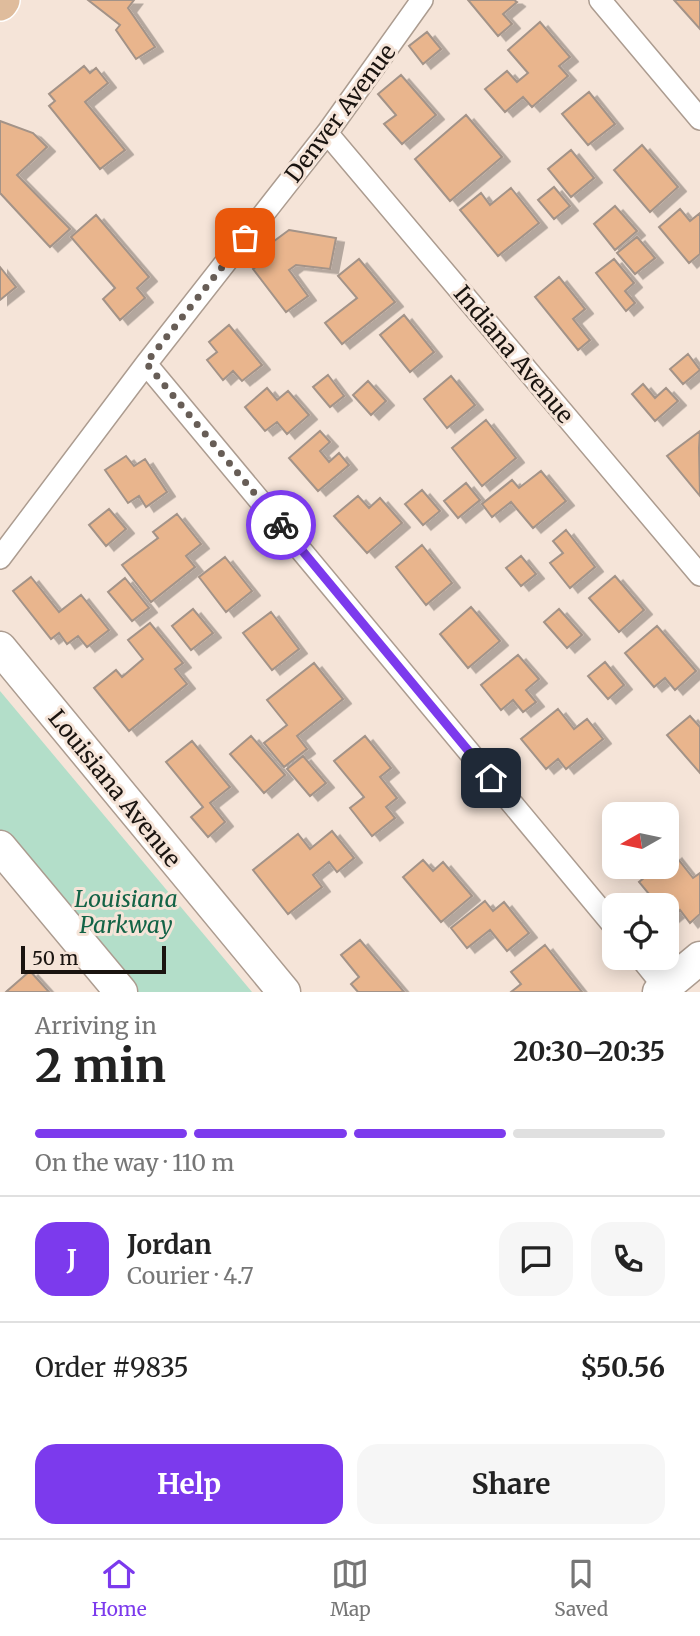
<!DOCTYPE html>
<html lang="en">
<head>
<meta charset="utf-8">
<style>
  body { margin:0; font-family:Merriweather,serif; background:#f6f6f6; color:#222; height:100vh; display:flex; flex-direction:column; font-size:26px; white-space:nowrap }
  * { box-sizing:border-box; margin:0 }
  p { font-size:23px; color:#767676 }
  .icon { flex:none; width:38px; height:38px; fill:none; stroke:currentColor; stroke-width:2; stroke-linecap:round; stroke-linejoin:round }
  .map { position:relative; height:992px; overflow:hidden }
  .details { display:flex; flex-direction:column; background:#fff; flex:1 }
  .details>* { flex:none }
  .needle { width:46px; rotate:261deg }
  .tools { position:absolute; left:602px; top:802px; display:grid; gap:14px }
  .tools a { display:grid; place-items:center; width:77px; height:77px; border-radius:14px; background:#fff; box-shadow:0 4px 18px #0003; font-size:35px }
  .scale { position:absolute; left:21px; bottom:18px; width:145px; box-sizing:border-box; padding-left:7px; border:4px solid #1a1410; border-top:0; font-size:19px; line-height:24px; white-space:nowrap; color:#1a1410; -webkit-text-stroke:5px #f5e4d8; paint-order:stroke }
  .pin { position:absolute; display:grid; place-items:center; width:60px; height:60px; color:#fff; margin:-30px; border-radius:14px; box-shadow:0 4px 10px #0006 }
  .courier { position:absolute; display:grid; place-items:center; width:70px; height:70px; margin:-35px; border:5px solid #7c3aed; border-radius:50%; background:#fff; color:#222; box-shadow:0 2px 9px #0007 }
  .overview em { font-style:normal; font-weight:700 }
  .overview div { display:flex; flex-direction:column-reverse }
  .overview { display:flex; align-items:center; justify-content:space-between; height:119px; padding:0 35px }
  h1 { font-size:46px; font-weight:700; line-height:52px }
  .bar { display:grid; grid-template-columns:repeat(4,1fr); gap:10px 7px; align-content:center; height:84px; padding:0 35px }
  .bar i { height:9px; border-radius:5px; background:#e0e0e0 }
  .bar .current { background:#7c3aed }
  .bar p { grid-column:span 4 }
  .line { display:flex; align-items:center; gap:18px; padding:0 35px; border-top:2px solid #e0e0e0 }
  .line div { flex:1 }
  .round { display:grid; place-items:center; flex:none; width:74px; height:74px; border-radius:21px; background:#f6f6f6 }
  .button { display:flex; gap:14px; margin-top:auto; padding:14px 35px }
  .button a { flex:1; height:80px; border-radius:21px; background:#7c3aed; color:#fff; font-size:28px; font-weight:700; line-height:80px; text-align:center }
  .button a+a { background:#f6f6f6; color:#222 }
  .tabs { display:flex; justify-content:space-around; align-items:center; height:98px; border-top:2px solid #e0e0e0; background:#fff; font-size:19px; color:#767676 }
  .tabs a { display:grid; justify-items:center; gap:4px }
  .tabs .current { color:#7c3aed }
  .map>svg:first-child { display:block }
</style>
</head>
<body>
<div class="map">
<svg width="700" height="992" viewBox="0 0 700 992">
  <defs>
    <filter id="shadow"><feDropShadow dx="8" dy="4.5" stdDeviation="0" flood-color="#0004"/></filter>
  </defs>
  <rect width="100%" height="100%" fill="#f5e4d8"/>
  <path fill="#b3dec9" d="M0,691l252,301h-118l-134,-161z"/>
  <path fill="#e9b58d" stroke="#a39388" stroke-width="2" filter="url(#shadow)" d="M88,0h46l-6,8 27,39 -19,12 -20,-29 4,-5z
    M468,0h46l3,2 -14,12 9,10 -14,12z
    M674,0h26v29z
    M540,22l30,35 -11,9 9,10 -36,31 -9,-10 -18,15 -20,-23 22,-18 10,11 11,-9 -20,-23z
    M427,32l14,17 -18,15 -14,-18z
    M84,66l6,7 6,-5 12,15 -23,19 40,48 -25,19 -51,-63 6,-5 -6,-7z
    M401,75l35,40 -34,29 -18,-20 12,-9 -18,-21z
    M589,92l26,32 -27,21 -26,-31z
    M466,115l36,42 -52,44 -35,-42z
    M0,121l33,12 14,14 -30,28 53,54 -20,18 -50,-54z
    M642,145l36,42 -28,25 -36,-42z
    M571,150l23,28 -23,19 -23,-28z
    M554,187l16,19 -16,13 -16,-19z
    M511,188l28,35 -41,33 -38,-46 21,-17 9,12z
    M615,206l22,25 -22,19 -21,-26z
    M680,209l10,12 10,-8v41l-11,9 -30,-36z
    M96,215l53,62 -12,11 8,10 -25,22 -17,-21 12,-11 -44,-51z
    M289,230l47,8 -6,31 -34,-4 -7,5 19,26 -22,16 -33,-43 11,-8 -6,-8z
    M637,237l18,21 -20,16 -18,-21z
    M359,259l36,43 -53,42 -17,-21 32,-25 -19,-22z
    M614,259l20,24 -9,8 10,12 -9,8 -30,-38z
    M0,267l16,20 -16,13z
    M559,277l26,32 -12,10 17,21 -12,10 -43,-53z
    M404,315l30,37 -24,20 -30,-37z
    M229,325l33,40 -20,16 -9,-10 -10,9 -16,-20 10,-8 -8,-10z
    M688,354l12,16 -17,14 -13,-15z
    M328,375l16,21 -14,11 -17,-20z
    M451,376l24,29 -28,23 -23,-29z
    M368,381l18,20 -15,14 -18,-20z
    M643,384l12,14 11,-10 12,13 -23,20 -23,-27z
    M267,388l10,12 11,-9 21,24 -22,19 -10,-12 -12,9 -20,-24z
    M486,420l30,38 -34,28 -30,-38z
    M320,431l10,11 -10,9 9,11 10,-9 10,12 -31,26 -29,-33z
    M700,431l-1,17 1,48 -33,-40z
    M126,456l8,10 11,-7 22,33 -21,15 -7,-11 -11,7 -23,-33z
    M541,471l25,30 -33,27 -22,-26 -19,15 -10,-13 30,-24 7,8z
    M466,483l14,17 -22,18 -14,-17z
    M422,490l18,21 -17,14 -18,-21z
    M358,496l11,12 11,-10 22,25 -35,30 -33,-37z
    M109,509l17,20 -20,17 -17,-21z
    M177,514l24,30 -15,12 9,11 -44,35 -29,-37 36,-27 -5,-6z
    M566,530l29,37 -25,21 -20,-25 13,-10 -10,-12z
    M422,545l30,38 -26,22 -30,-38z
    M521,556l15,18 -15,12 -15,-18z
    M225,557l27,34 -26,21 -27,-35z
    M615,576l29,34 -25,22 -30,-34z
    M31,577l28,35 22,-17 28,35 -22,17 -9,-11 -11,8 -8,-11 -8,6 -38,-48z
    M125,578l24,30 -17,13 -24,-29z
    M471,607l29,34 -32,27 -28,-34z
    M193,609l20,24 -22,17 -19,-24z
    M559,609l23,26 -15,13 -23,-26z
    M271,612l28,37 -27,21 -29,-37z
    M150,623l33,40 -8,6 12,15 -58,47 -35,-43 22,-18 6,7 21,-18 -15,-19z
    M657,626l39,45 -21,19 -10,-12 -11,9 -29,-34z
    M518,655l21,24 -13,11 10,12 -13,10 -10,-12 -12,10 -20,-25z
    M605,662l19,23 -16,14 -20,-23z
    M314,663l29,36 -46,37 10,13 -23,18 -20,-24 23,-18 -20,-25z
    M558,709l16,20 13,-10 16,20 -37,30 -8,-10 -12,10 -25,-30z
    M690,716l10,11v46l-33,-38z
    M251,736l34,39 -21,18 -34,-39z
    M365,736l26,32 -11,9 17,21 -11,9 9,11 -23,18 -22,-28 14,-11 -30,-36z
    M192,741l38,46 -20,16 15,19 -17,15 -17,-20 12,-10 -37,-45z
    M303,756l23,27 -16,13 -23,-27z
    M332,831l22,27 -17,14 -8,-10 -16,13 9,12 -34,27 -35,-44 45,-36 12,15z
    M674,854l19,24 7,-5v41l-10,9 -10,-13 -11,9 -2,-3v-11h-9l-19,-23 20,-16h8v-6z
    M423,860l10,11 10,-9 29,34 -31,26 -38,-45z
    M485,901l8,10 11,-9 25,31 -22,18 -17,-21 -23,18 -16,-20z
    M360,940l44,52h-46l-7,-8 8,-7 -18,-22z
    M545,945l37,47h-71l10,-8 -10,-12z
    M30,971l19,21h-43l1,-1z"/>
  <g fill="none" stroke-linecap="round" stroke-linejoin="round">
    <g stroke="#ac9c90" stroke-width="24">
      <path id="minor" d="M600,0l100,119
        M327,133l373,442
        M146,364l468,562
        M0,558l146,-194 181,-231 95,-133
        M640,957l25,31"/>
    </g>
    <g stroke="#ac9c90" stroke-width="35">
      <path id="secondary" d="M0,648l284,344
        M0,847l121,145
        M659,992l41,-34"/>
    </g>
    <g stroke="#fff" stroke-width="38">
      <path id="primary" d="M0,3l2,-3"/>
    </g>
    <use href="#minor" stroke="#fff" stroke-width="21"/>
    <use href="#secondary" stroke="#fff" stroke-width="32"/>
    <use href="#primary" stroke="#dfbc9c" stroke-width="35"/>
  </g>
  <g fill="none" stroke-linecap="round" stroke-linejoin="round">
    <path stroke="#675d56" stroke-width="7" stroke-dasharray="0 12.6" d="M245,238l-99,125 135,162"/>
    <path stroke="#7c3aed" stroke-width="9" d="M281,525l210,253"/>
  </g>
  <g text-anchor="middle" dominant-baseline="central" stroke-width="6" stroke-linejoin="round" paint-order="stroke">
    <g font-size="23" fill="#1a1410" stroke="#f5e4d8">
      <text transform="translate(340 113) rotate(-53)">Denver Avenue</text>
      <text transform="translate(514 354) rotate(50)">Indiana Avenue</text>
      <text transform="translate(115 788) rotate(51)">Louisiana Avenue</text>
    </g>
    <g font-size="23" font-style="italic" fill="#136346" stroke="#f5e4d8">
      <text x="126" y="898">Louisiana<tspan x="126" dy="26">Parkway</tspan></text>
    </g>
  </g>
</svg>
<div class="tools">
<a><svg class="needle" viewBox="-14 -14 28 28"><path d="M0-13l5 13h-10z" fill="#e53935"/><path d="M0 13l5-13h-10z" fill="#767676"/></svg></a>
<a><svg class="icon" aria-label="locate" viewBox="0 0 24 24"><circle cx="12" cy="12" r="6"/><path d="M12 2v4M12 18v4M2 12h4M18 12h4"/></svg></a>
</div>
<div class="scale">50 m</div>
<div class="pin" style="left:245px;top:238px;background:#ea580c"><svg class="icon" aria-label="bag" viewBox="0 0 24 24"><path d="M5 8h14l-1 12H6zM9 8a3 3 0 0 1 6 0"/></svg></div>
<div class="pin" style="left:491px;top:778px;background:#1f2937"><svg class="icon" aria-label="home" viewBox="0 0 24 24"><path d="M3 11l9-7 9 7M6 9v11h12V9"/></svg></div>
<div class="courier" style="left:281px;top:525px"><svg class="icon" aria-label="bike" viewBox="0 0 24 24"><circle cx="6" cy="16" r="4"/><circle cx="18" cy="16" r="4"/><path d="M6 16l4-8h5l3 8M10 8l3 8H6M13 5h3"/></svg></div>
</div>
<section class="details">
<div class="overview"><div><h1>2 min</h1><p>Arriving in</p></div><em>20:30–20:35</em></div>
<div class="bar"><i class="current"></i><i class="current"></i><i class="current"></i><i></i><p>On the way · 110 m</p></div>
<div class="line" style="height:126px"><b class="round" style="background:#7c3aed;color:#fff">J</b><div><b>Jordan</b><p>Courier · 4.7</p></div><a class="round"><svg class="icon" aria-label="chat" viewBox="0 0 24 24"><path d="M4 5h16v11H9l-5 4z"/></svg></a><a class="round"><svg class="icon" aria-label="phone" viewBox="0 0 24 24"><path d="M5 4h4l2 5-3 2q2 4 5 5l2-3 5 2v4C11 20 4 13 5 4z"/></svg></a></div>
<div class="line" style="height:91px"><div>Order #9835</div><b>$50.56</b></div>
<div class="button"><a>Help</a><a>Share</a></div>
</section>
<nav class="tabs">
<a class="current"><svg class="icon" aria-label="home" viewBox="0 0 24 24"><path d="M3 11l9-7 9 7M6 9v11h12V9"/></svg>Home</a>
<a><svg class="icon" aria-label="map" viewBox="0 0 24 24"><path d="M3 6l6-2 6 2 6-2v14l-6 2-6-2-6 2zM9 4v14M15 6v14"/></svg>Map</a>
<a><svg class="icon" aria-label="saved" viewBox="0 0 24 24"><path d="M7 4h10v16l-5-4-5 4z"/></svg>Saved</a>
</nav>
</body>
</html>
